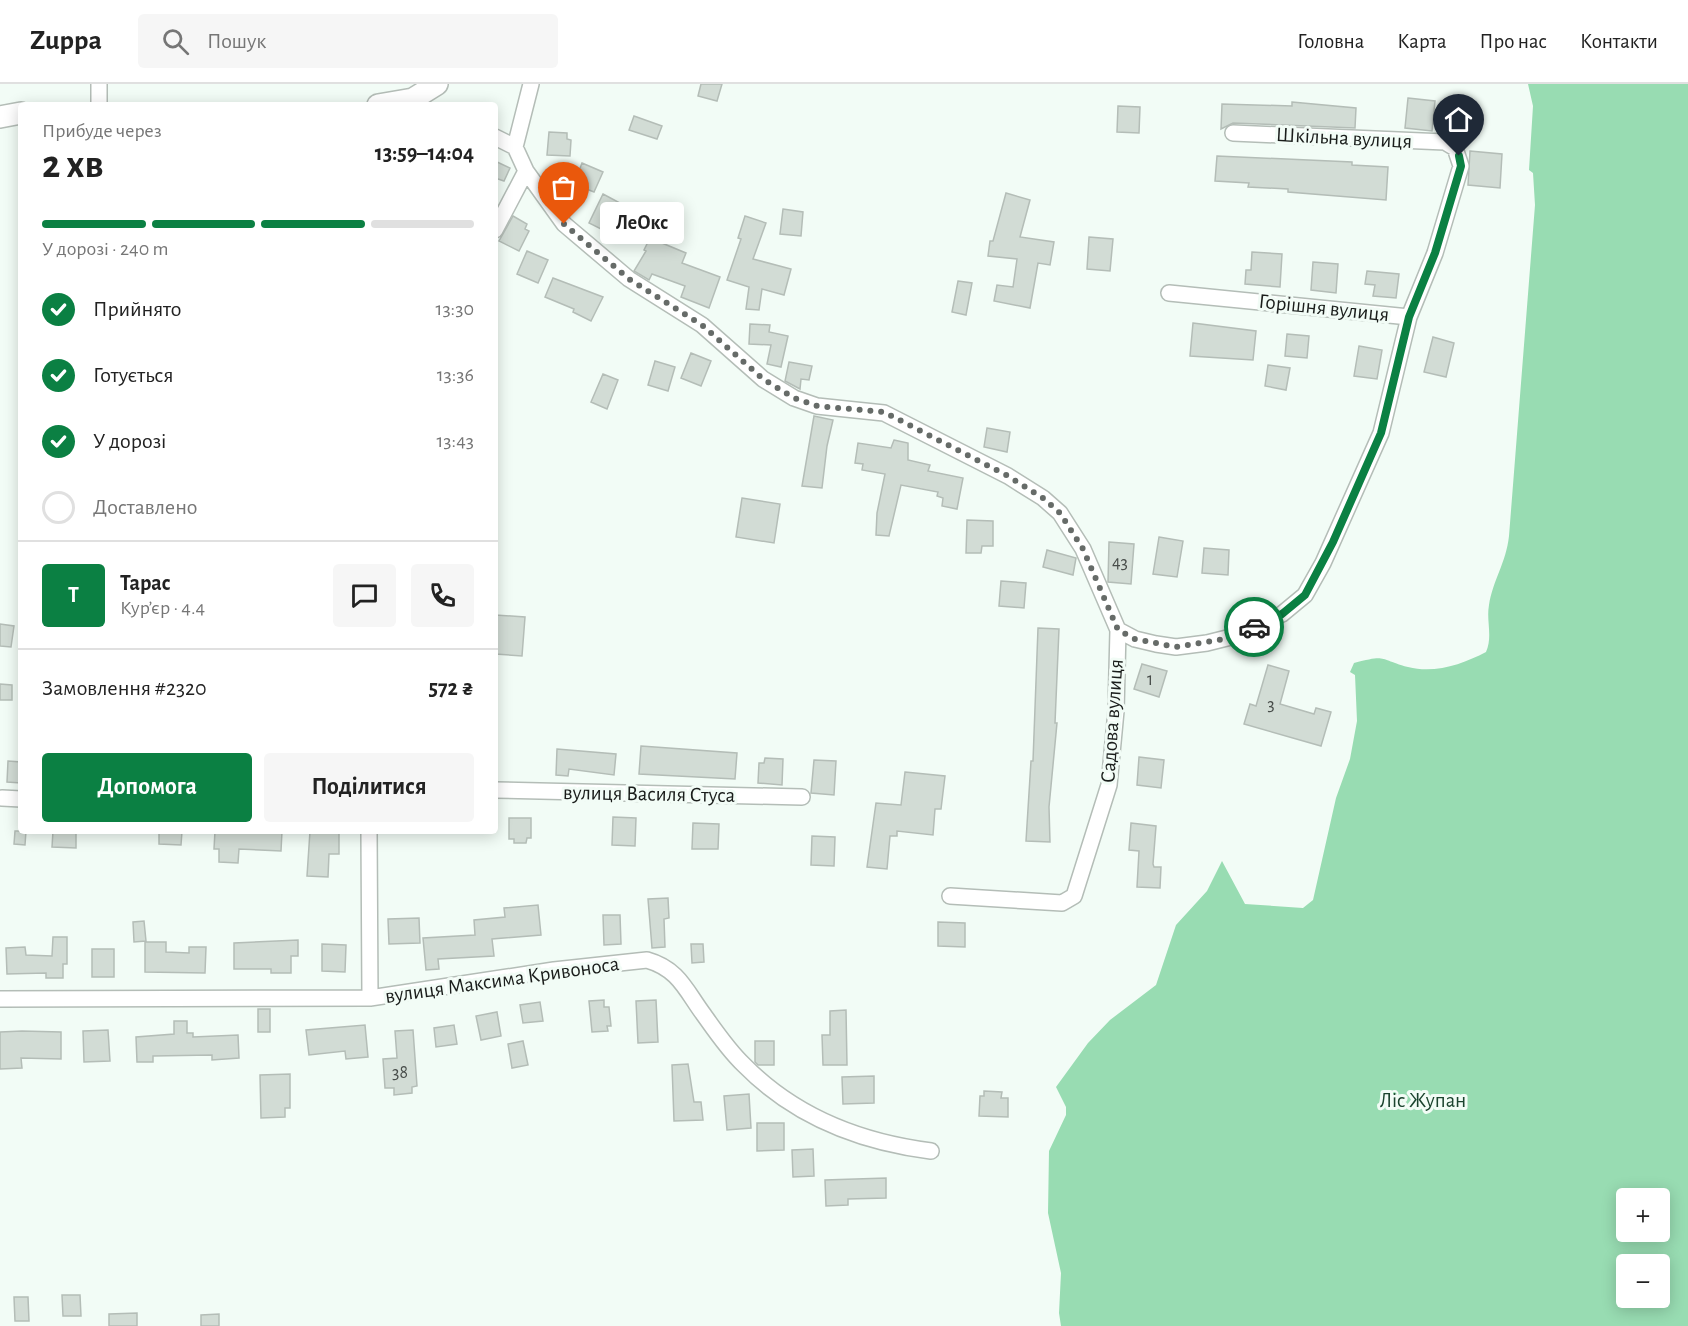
<!DOCTYPE html>
<html lang="uk">
<head>
<meta charset="utf-8">
<style>
  body { margin:0; font-family:"Alegreya Sans",sans-serif; background:#f6f6f6; color:#222; height:100vh; display:flex; flex-direction:column; font-size:22px; white-space:nowrap }
  * { box-sizing:border-box; margin:0 }
  p { font-size:20px; color:#767676 }
  .icon { flex:none; width:33px; height:33px; fill:none; stroke:currentColor; stroke-width:2; stroke-linecap:round; stroke-linejoin:round }
  .map { position:relative; flex:1; overflow:hidden }
  .sheet { position:absolute; left:18px; top:18px; width:480px; height:732px; display:flex; flex-direction:column; background:#fff; border-radius:6px; box-shadow:0 3px 15px #0003 }
  .sheet>* { flex:none }
  .tools { position:absolute; left:1616px; top:1104px; display:grid; gap:12px }
  .tools a { display:grid; place-items:center; width:54px; height:54px; border-radius:6px; background:#fff; box-shadow:0 3px 15px #0003; font-size:30px }
  .pin { position:absolute; display:grid; place-items:center; width:51px; height:51px; color:#fff; margin:-62px -26px; border-radius:50% 50% 50% 0; rotate:-45deg; box-shadow:0 0 6px #0007 }
  .pin .icon { rotate:45deg }
  .courier { position:absolute; display:grid; place-items:center; width:60px; height:60px; margin:-30px; border:4px solid #0b8043; border-radius:50%; background:#fff; color:#222; box-shadow:0 2px 8px #0007 }
  .bubble { position:absolute; height:42px; border-radius:6px; background:#fff; box-shadow:0 3px 15px #0003; font-size:20px; font-weight:700; line-height:42px; text-align:center }
  .headline em { font-style:normal; font-weight:700 }
  .headline div { display:flex; flex-direction:column-reverse }
  .headline { display:flex; align-items:center; justify-content:space-between; height:102px; padding:0 24px }
  h1 { font-size:39px; font-weight:700; line-height:45px }
  .bar { display:grid; grid-template-columns:repeat(4,1fr); gap:9px 6px; align-content:center; height:72px; padding:0 24px }
  .bar i { height:8px; border-radius:4px; background:#e0e0e0 }
  .bar .selected { background:#0b8043 }
  .bar p { grid-column:span 4 }
  .line { display:flex; align-items:center; gap:15px; padding:0 24px; border-top:2px solid #e0e0e0 }
  .line div { flex:1 }
  .round { display:grid; place-items:center; flex:none; width:63px; height:63px; border-radius:6px; background:#f6f6f6 }
  ol { padding:0 24px; list-style:none }
  li { display:flex; align-items:center; gap:18px; height:66px }
  li p { margin-inline-start:auto }
  li .icon { padding:6px; border-radius:50%; background:#0b8043; color:#fff; stroke-width:4 }
  li:last-child { color:#767676 }
  li i { width:33px; height:33px; border:3px solid #e0e0e0; border-radius:50% }
  .button { display:flex; gap:12px; margin-top:auto; padding:12px 24px }
  .button a { flex:1; height:69px; border-radius:6px; background:#0b8043; color:#fff; font-size:24px; font-weight:700; line-height:69px; text-align:center }
  .button a+a { background:#f6f6f6; color:#222 }
  header { display:flex; align-items:center; gap:36px; box-sizing:border-box; height:84px; padding:0 30px; background:#fff; border-bottom:2px solid #e0e0e0 }
  header strong { font-size:28px }
  nav { display:flex; gap:33px; margin-inline-start:auto; font-size:21px }
  .search { width:420px; height:54px; background:#f6f6f6; display:flex; align-items:center; gap:15px; box-sizing:border-box; padding:0 21px; border-radius:6px; color:#767676; font-size:22px }
  .map>svg:first-child { display:block }
</style>
</head>
<body>
<header>
<strong>Zuppa</strong>
<div class="search"><svg class="icon" aria-label="search" viewBox="0 0 24 24"><circle cx="10" cy="10" r="6"/><path d="M15 15l6 6"/></svg>Пошук</div>
<nav><a>Головна</a><a>Карта</a><a>Про нас</a><a>Контакти</a></nav>
</header>
<div class="map">
<svg width="1688" height="1242" viewBox="0 0 1688 1242">
  <rect width="100%" height="100%" fill="#f2fcf6"/>
  <path fill="#98dcb2" fill-rule="evenodd" d="M1528,0h160v1242h-627l-2,-13 2,-40 -13,-60 1,-62 17,-36v-8l-10,-20 32,-44 22,-23 46,-35 20,-60 31,-34 15,-30 23,43 58,4 10,-8 23,-102 14,-39 7,-38 -2,-46 -5,-3 4,-9c34,-9 24,-4 54,4 27,7 55,-3 78,-15 7,-16 0,-31 3,-47 4,-25 17,-42 20,-69l26,-331 -2,-32 -4,-3 4,-64zM1626,1114h33v34h-33zM1626,1180h33v34h-33z"/>
  <path fill="#d2dcd5" stroke="#b4bdb7" stroke-width="1.5" d="M701,0h21l-5,17 -19,-5z
    M1408,14l27,3 -3,30 -27,-3z
    M1292,18l64,6 -1,20 -122,-5 -12,6 1,-25 70,2z
    M1118,22l22,1 -1,26 -22,-1z
    M634,32l28,10 -5,13 -28,-9z
    M549,48l18,1v6l4,1 -1,16 -23,-1z
    M1470,67l32,3 -2,34 -32,-3z
    M1217,72l135,6v3l36,2 -2,33 -98,-8v-3l-40,-2 1,-4 -34,-2z
    M495,77l15,7 -6,13 -9,-3z
    M582,79l21,9 -9,20 -20,-8z
    M1006,109l24,7 -10,37 34,5 -4,23 -12,-2 -8,45 -36,-7 3,-16 16,2 4,-28 -29,-3 2,-15h3z
    M603,110l17,9 -15,28 -16,-8z
    M657,125l17,8 -12,26 24,10 -4,10 38,14 -11,31 -28,-11 4,-11 -33,-12 -3,6 -15,-9 12,-20 -2,-1 8,-16 -6,-2z
    M783,125l20,3 -2,24 -21,-2z
    M513,132l14,8 -2,5 4,2 -10,20 -20,-10z
    M745,132l21,7 -13,36 38,10 -7,26 -22,-6 -3,21 -13,-1 3,-22 -22,-7 14,-41 -3,-1z
    M1089,153l24,2 -3,32 -23,-2z
    M527,167l21,9 -10,23 -21,-9z
    M1252,168l30,2 -2,33 -35,-3 1,-14h5z
    M1313,178l25,2 -2,29 -25,-3z
    M1367,187l32,3 -3,24 -23,-2 2,-11 -10,-1z
    M553,194l50,19 -12,24 -18,-9 1,-3 -29,-12z
    M958,197l14,2 -6,32 -14,-3z
    M1193,239l63,8 -3,29 -63,-4z
    M750,240l20,1 -1,7 19,4 -7,31 -14,-3 4,-19 -22,-1z
    M1287,250l22,2 -2,22 -22,-2z
    M1433,253l21,6 -8,34 -22,-5z
    M1359,262l23,4 -5,29 -23,-3z
    M691,269l20,8 -10,25 -20,-8z
    M655,277l20,6 -7,24 -20,-6z
    M789,278l23,4 -3,14 -8,-1 -1,10 -15,-8z
    M1268,281l22,3 -4,22 -21,-4z
    M603,290l15,6 -11,29 -16,-7z
    M814,332l19,4 -6,26 -5,42 -20,-2z
    M987,344l23,4 -3,20 -23,-5z
    M894,356l14,3v17l22,5 -2,6 35,7 -6,31 -15,-3 1,-8 -6,-2 1,-4 -37,-7 -12,51 -13,-1 1,-22 8,-39 -23,-4 1,-6 -8,-1 3,-20 33,5z
    M742,414l38,6 -6,39 -38,-6z
    M967,436l26,1v25h-11l-1,7h-15z
    M1159,453l24,4 -6,36 -24,-3z
    M1109,458l25,2 -3,40 -23,-2z
    M1204,464l25,2 -1,25 -26,-2z
    M1047,466l29,8 -3,17 -30,-8z
    M1001,497l25,2 -2,25 -25,-2z
    M495,531l30,2 -3,39 -27,-2z
    M0,540l14,2 -3,21 -11,-1z
    M1038,544l21,1 -4,94h2l-8,84 1,35 -24,-1 5,-80h2z
    M1142,580l25,7 -8,26 -25,-8z
    M1268,581l21,6 -9,33 34,10 2,-6 15,4 -10,34 -77,-22 6,-20 6,2z
    M0,600l12,1v15h-12z
    M641,662l96,7 -2,26 -96,-5z
    M557,665l59,5 -2,21 -45,-6 -1,7 -12,-1z
    M1139,673l25,3 -3,28 -24,-3z
    M765,674l18,1 -1,26 -24,-2 1,-20h5z
    M814,676l22,1 -2,34 -23,-2z
    M8,677l13,1v21l-14,-1z
    M905,688l40,4 -4,33h-6l-2,26 -36,-4v5h-7l-3,33 -20,-2 9,-64 25,2z
    M613,733l23,1 -1,28 -23,-1z
    M509,734h22v20h-4l-1,5h-12v-4h-5z
    M693,739l26,1 -1,25h-26z
    M1131,739l25,3 -3,38 1,3h7l-1,21 -23,-1 2,-36 -10,-1z
    M15,747h11l-1,14 -11,-1z
    M53,747h23v17l-24,-1z
    M159,747h23l-1,14 -22,-1z
    M215,747h67l-1,20 -42,-2 -1,14 -19,-1v-13h-5z
    M310,747h29v23h-10l-1,23 -21,-1z
    M812,752l23,1 -1,29 -23,-1z
    M668,814l1,20 -5,1 1,28 -13,1 -4,-49z
    M538,821l3,30 -49,4 2,17 -56,3 1,10 -13,1 -3,-32 52,-3 -1,-15 31,-3 -1,-9z
    M603,831h17l1,29 -17,1z
    M419,834l1,25 -31,1 -1,-25z
    M144,837l2,20 -12,1 -1,-20z
    M938,838l27,1v24l-27,-1z
    M53,853h14v27h-4v14h-17v-5l-39,1 -1,-26 19,-1 1,8 26,1z
    M298,856v16h-7v17h-20v-4h-37v-26z
    M145,858h21v10l23,1v-6h17l-1,26 -60,-1z
    M322,860l24,1 -1,27 -23,-1z
    M691,860h12l1,18 -12,1z
    M92,865h22v28h-22z
    M604,916v7h5l2,19h-4l1,5 -16,1 -3,-31z
    M656,916l2,42 -20,1 -2,-42z
    M540,918l3,19 -20,2 -3,-18z
    M258,925h12v23h-12z
    M846,926l1,55h-24l-1,-30h8v-24z
    M497,928l4,24 -20,4 -5,-24z
    M174,937h13v12h6v4l45,-2 1,23 -27,2v-5l-59,1v6h-16l-1,-25 38,-3z
    M365,941l3,32 -22,2 -1,-8 -36,4 -3,-25z
    M454,941l3,19 -21,3 -2,-19z
    M108,946l2,31 -26,1 -1,-31z
    M413,946l4,56 -5,1v6l-18,2v-7h-9l-2,-29 14,-1 -2,-27z
    M22,947l39,1v27l-40,-1 1,10 -22,1v-37z
    M523,957l5,24 -16,3 -4,-24z
    M755,957h19v24h-16l-3,-3z
    M688,980l6,38h7l2,18 -29,1 -2,-56z
    M290,990v34h-5v9l-24,1 -1,-43z
    M874,992v27l-31,1 -1,-27z
    M984,1007l18,1 -1,6h7v19l-29,-1 1,-20h4z
    M749,1010l2,34 -24,2 -3,-34z
    M757,1039h27v27l-27,1z
    M813,1065l1,27 -21,1 -1,-27z
    M886,1094v20l-38,1v6l-22,1 -1,-26z
    M62,1211h18l1,21h-18z
    M14,1213h14l1,24h-14z
    M137,1229v13h-28v-12z
    M219,1230v12h-18v-11z"/>
  <g fill="none" stroke-linecap="round" stroke-linejoin="round">
    <g stroke="#b4bdb7" stroke-width="18">
      <path id="street" d="M99,21v-21
        M495,53l20,10 16,-63
        M515,63l11,24 38,53 65,55 73,46 61,54 31,19 23,8 67,7 124,63 35,22 17,15 23,36 35,81 -2,81 -7,74 -35,111 -12,7 -112,-7
        M495,146l31,-59
        M1169,209l240,24
        M1118,546l17,9 21,5 20,3 31,-4 32,-8 43,-21 23,-19 18,-32 58,-130 28,-116 26,-64 26,-87 -6,-18 -10,-6 -212,-9
        M495,706l307,7
        M2,714l19,1
        M369,747l1,167
        M0,915l370,-1 184,-28 93,-10c32,9 39,31 57,55 12,17 25,36 40,50 51,52 116,77 187,86"/>
    </g>
    <g stroke="#b4bdb7" stroke-width="24">
      <path id="secondary" d="M378,21l35,-6 24,-15
        M0,33l21,-4"/>
    </g>
    <use href="#street" stroke="#fff" stroke-width="15"/>
    <use href="#secondary" stroke="#fff" stroke-width="21"/>
  </g>
  <g fill="none" stroke-linecap="round" stroke-linejoin="round">
    <path stroke="#666b68" stroke-width="6" stroke-dasharray="0 10.8" d="M564,140l65,55 73,46 61,54 31,19 23,8 67,6 124,64 35,22 17,15 23,36 35,81 17,9 41,8 49,-8 29,-12"/>
    <path stroke="#0b8043" stroke-width="8" d="M1254,543l28,-13 23,-19 28,-53 48,-109 28,-116 26,-64 26,-87 -2,-10"/>
  </g>
  <g text-anchor="middle" dominant-baseline="central" stroke-width="6" stroke-linejoin="round" paint-order="stroke">
    <g font-size="18" fill="#484d4a">
      <text x="1120" y="479">43</text>
      <text x="1150" y="596">1</text>
      <text x="1271" y="621">3</text>
      <text x="400" y="989">38</text>
    </g>
    <g font-size="21" fill="#1a1d1b" stroke="#f2fcf6">
      <text transform="translate(1344 54) rotate(3)">Шкільна вулиця</text>
      <text transform="translate(1324 224) rotate(6)">Горішня вулиця</text>
      <text transform="translate(1112 637) rotate(-86)">Садова вулиця</text>
      <text transform="translate(649 710) rotate(1)">вулиця Василя Стуса</text>
      <text transform="translate(502 896) rotate(-8)">вулиця Максима Кривоноса</text>
    </g>
    <g font-size="21" fill="#1b442e" stroke="#f2fcf6">
      <text x="1423" y="1016">Ліс Жупан</text>
    </g>
  </g>
</svg>
<div class="tools">
<a>+</a>
<a>−</a>
</div>
<div class="pin" style="left:564px;top:140px;background:#ea580c"><svg class="icon" aria-label="bag" viewBox="0 0 24 24"><path d="M5 8h14l-1 12H6zM9 8a3 3 0 0 1 6 0"/></svg></div>
<div class="pin" style="left:1459px;top:72px;background:#1f2937"><svg class="icon" aria-label="home" viewBox="0 0 24 24"><path d="M3 11l9-7 9 7M6 9v11h12V9"/></svg></div>
<div class="courier" style="left:1254px;top:543px"><svg class="icon" aria-label="car" viewBox="0 0 24 24"><path d="M5 17H2v-5l4-1 3-4h7l3 4 3 1v5h-3M9 17h6M6 11h13"/><circle cx="7" cy="17" r="2"/><circle cx="17" cy="17" r="2"/></svg></div>
<div class="bubble" style="left:600px;top:118px;width:84px">ЛеОкс</div>
<section class="sheet">
<div class="headline"><div><h1>2 хв</h1><p>Прибуде через</p></div><em>13:59–14:04</em></div>
<div class="bar"><i class="selected"></i><i class="selected"></i><i class="selected"></i><i></i><p>У дорозі · 240 m</p></div>
<ol>
<li><svg class="icon" aria-label="check" viewBox="0 0 24 24"><path d="M5 12l5 5 9-10"/></svg>Прийнято<p>13:30</p></li>
<li><svg class="icon" aria-label="check" viewBox="0 0 24 24"><path d="M5 12l5 5 9-10"/></svg>Готується<p>13:36</p></li>
<li><svg class="icon" aria-label="check" viewBox="0 0 24 24"><path d="M5 12l5 5 9-10"/></svg>У дорозі<p>13:43</p></li>
<li><i></i>Доставлено</li>
</ol>
<div class="line" style="height:108px"><b class="round" style="background:#0b8043;color:#fff">Т</b><div><b>Тарас</b><p>Кур’єр · 4.4</p></div><a class="round"><svg class="icon" aria-label="chat" viewBox="0 0 24 24"><path d="M4 5h16v11H9l-5 4z"/></svg></a><a class="round"><svg class="icon" aria-label="phone" viewBox="0 0 24 24"><path d="M5 4h4l2 5-3 2q2 4 5 5l2-3 5 2v4C11 20 4 13 5 4z"/></svg></a></div>
<div class="line" style="height:78px"><div>Замовлення #2320</div><b>572 ₴</b></div>
<div class="button"><a>Допомога</a><a>Поділитися</a></div>
</section>
</div>
</body>
</html>
